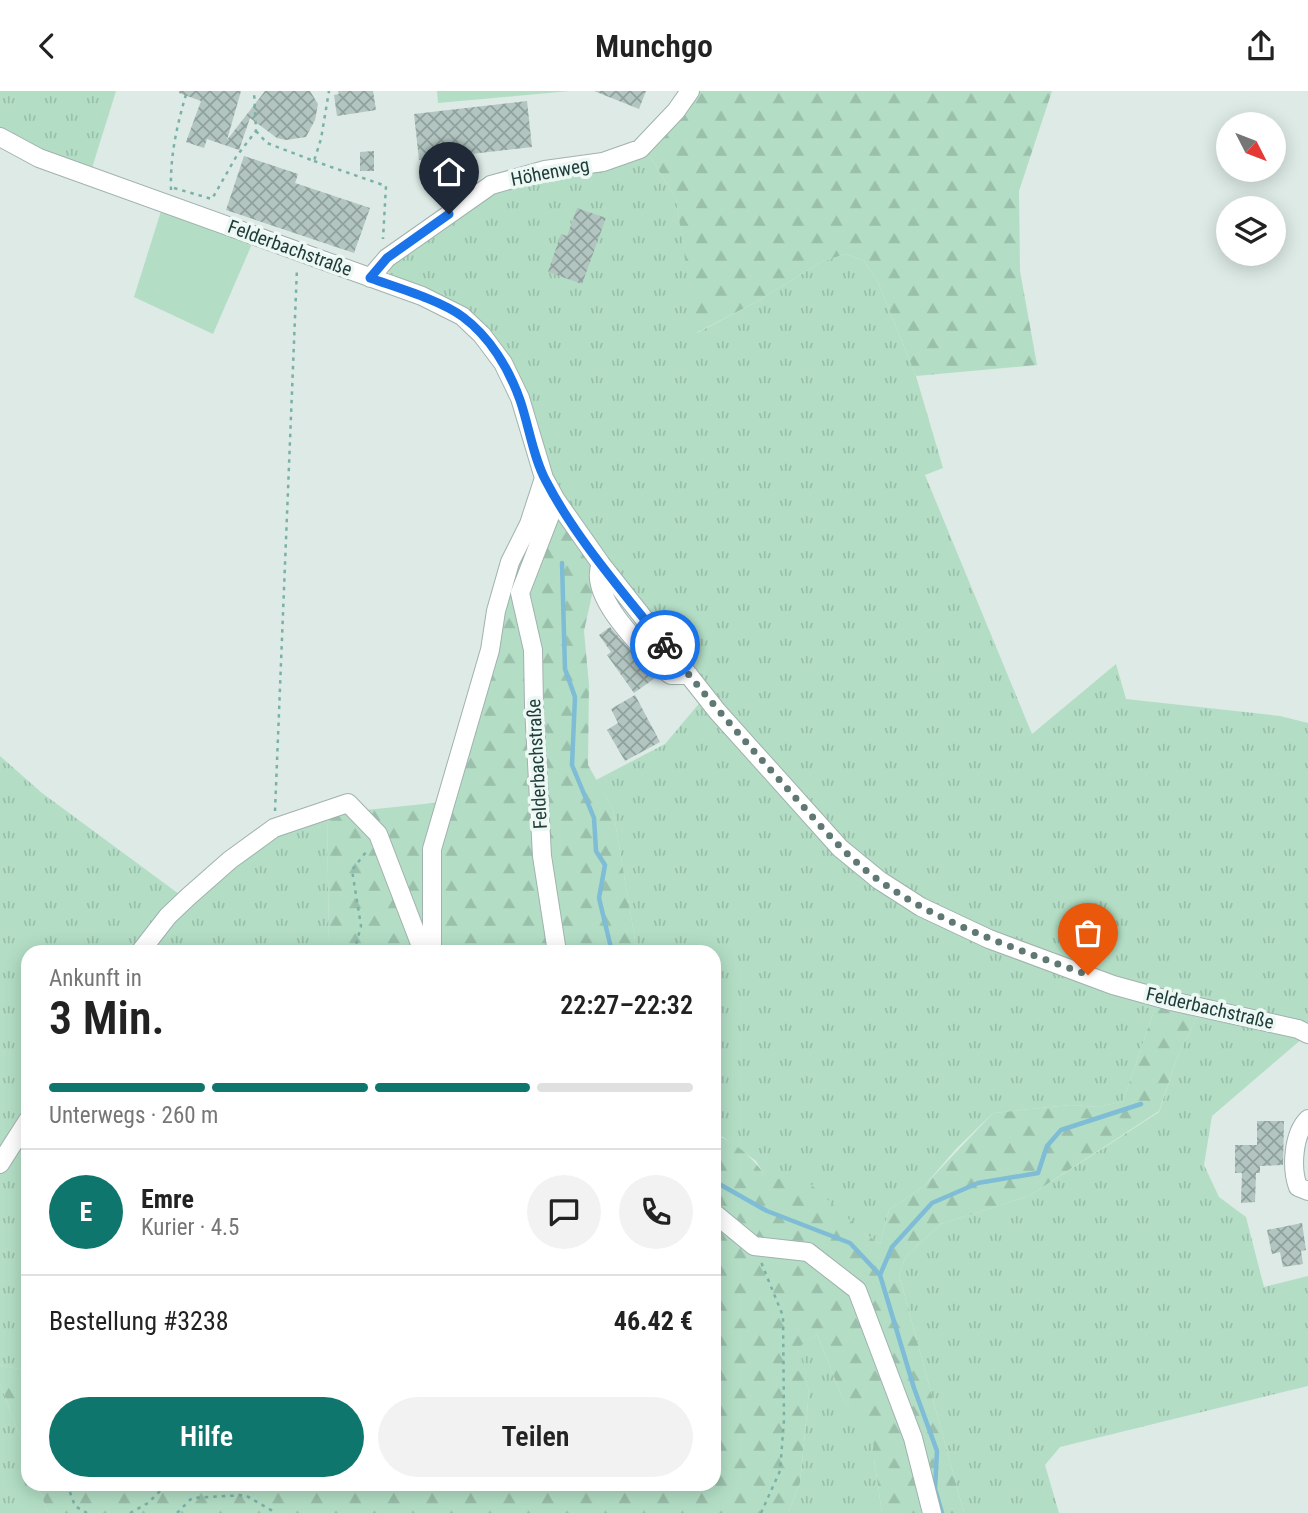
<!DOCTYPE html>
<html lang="de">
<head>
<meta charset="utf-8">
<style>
  body { margin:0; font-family:"Roboto Condensed",sans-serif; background:#f2f2f2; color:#222; height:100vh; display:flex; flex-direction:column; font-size:26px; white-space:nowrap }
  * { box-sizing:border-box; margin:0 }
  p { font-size:23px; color:#767676 }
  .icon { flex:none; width:38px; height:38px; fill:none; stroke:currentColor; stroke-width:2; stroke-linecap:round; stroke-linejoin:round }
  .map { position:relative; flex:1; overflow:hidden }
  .details { position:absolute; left:21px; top:854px; width:700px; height:546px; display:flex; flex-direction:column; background:#fff; border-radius:21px; box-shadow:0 4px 18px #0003 }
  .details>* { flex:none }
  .needle { width:46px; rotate:132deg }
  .controls { position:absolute; left:1216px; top:21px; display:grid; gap:14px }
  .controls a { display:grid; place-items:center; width:70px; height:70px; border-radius:50%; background:#fff; box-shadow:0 4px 18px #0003; font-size:35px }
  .pin { position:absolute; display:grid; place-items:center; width:60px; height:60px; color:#fff; margin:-72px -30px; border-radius:50% 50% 50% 0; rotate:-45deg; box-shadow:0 0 7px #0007 }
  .pin .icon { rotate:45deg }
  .courier { position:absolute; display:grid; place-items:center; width:70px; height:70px; margin:-35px; border:5px solid #1a73e8; border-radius:50%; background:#fff; color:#222; box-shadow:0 2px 9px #0007 }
  .head em { font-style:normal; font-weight:600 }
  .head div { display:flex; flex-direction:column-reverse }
  .head { display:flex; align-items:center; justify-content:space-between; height:119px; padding:0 28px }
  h1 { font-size:46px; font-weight:600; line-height:52px }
  .bar { display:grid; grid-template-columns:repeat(4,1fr); gap:10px 7px; align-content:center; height:84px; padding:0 28px }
  .bar i { height:9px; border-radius:5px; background:#e0e0e0 }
  .bar .active { background:#0f766e }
  .bar p { grid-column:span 4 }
  .line { display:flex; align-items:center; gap:18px; padding:0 28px; border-top:2px solid #e0e0e0 }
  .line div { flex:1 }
  .round { display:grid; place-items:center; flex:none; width:74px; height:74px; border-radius:37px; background:#f2f2f2 }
  .action { display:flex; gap:14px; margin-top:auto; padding:14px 28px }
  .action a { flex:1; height:80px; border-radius:42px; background:#0f766e; color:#fff; font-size:28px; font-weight:600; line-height:80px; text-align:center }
  .action a+a { background:#f2f2f2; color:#222 }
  header { display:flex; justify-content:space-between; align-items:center; height:91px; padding:0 28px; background:#fff; font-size:32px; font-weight:600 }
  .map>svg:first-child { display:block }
</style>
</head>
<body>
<header><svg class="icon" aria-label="back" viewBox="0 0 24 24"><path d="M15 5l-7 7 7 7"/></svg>Munchgo<svg class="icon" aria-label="share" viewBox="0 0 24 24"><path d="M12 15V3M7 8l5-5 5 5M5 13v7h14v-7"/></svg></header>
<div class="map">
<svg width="1308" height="1422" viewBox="0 0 1308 1422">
  <defs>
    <pattern id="grass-tufts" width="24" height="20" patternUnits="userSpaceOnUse" patternTransform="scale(1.75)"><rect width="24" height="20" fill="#b3dec5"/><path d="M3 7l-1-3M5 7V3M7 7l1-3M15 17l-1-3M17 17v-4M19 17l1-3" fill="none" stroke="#9abfaa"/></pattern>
    <pattern id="forest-firs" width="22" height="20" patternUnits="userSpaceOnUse" patternTransform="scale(1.75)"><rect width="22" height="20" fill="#b3dec5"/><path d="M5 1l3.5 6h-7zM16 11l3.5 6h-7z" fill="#9abfaa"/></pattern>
    <pattern id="building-cross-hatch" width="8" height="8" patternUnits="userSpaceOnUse" patternTransform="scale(1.75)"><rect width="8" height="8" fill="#b2c5c0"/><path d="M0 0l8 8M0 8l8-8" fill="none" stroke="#90a19d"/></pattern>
  </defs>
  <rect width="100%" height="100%" fill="#ddeae6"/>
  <path fill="url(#grass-tufts)" d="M0,0h116l-24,77 -55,-17 -37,-21z
    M647,60l29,48 21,134 61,-32 63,-39 24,-8 19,7 14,21 38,94 27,92 -18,7 107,259 84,-70 10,35 154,17 28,7v304l-187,-46 -113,-43 -65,-29 -47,-26 -47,-37 -121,-132 -112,-142 -63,-91 -38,-109 -17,-32 -33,-29 -75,-33 -2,-11 107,-76z
    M702,609l174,187 280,118 -33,96 -23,6 -30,-2 -77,8 -36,35 -33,38 -35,24 -9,34 -16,-11 -97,-53 -11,-19 -33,-24 -9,-3v-182h-77l-24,-143 -17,-29 69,-36z
    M0,665l42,37 141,104 -46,55h-109v162l-28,45z
    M327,723l2,130 -20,8h-165l32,-40 99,-80z
    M1197,926l106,21 -91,78 -8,49 15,32 27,20 18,70 44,-11v110l-248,61 -15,18 14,48h-95l-65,-238 7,-19 35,-32 88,-28 130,-84 19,-57z
    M28,1036v244l-28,-6v-193z
    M817,1243l25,63 32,38v24l8,54h-94l12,-30 9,-91 -11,-45z
    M0,1292l28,76v25h9l11,29h-48z"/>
  <path fill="url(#forest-firs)" d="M695,0h357l-33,100 1,80 17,94 -121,11 -38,-94 -14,-21 -19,-7 -24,8 -63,39 -62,32 -20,-134 -29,-48z
    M543,405l54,76 -13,59 5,54 -1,80 25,44 24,143h-328l20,-9 -2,-129 126,-13 48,-191z
    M1156,914l41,12 -19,38 -19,56 -130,85 -88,28 -35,32 -7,19 65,238h-82l-8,-54 -1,-24 -31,-38 -25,-63 -18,13 10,45 -9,91 -12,30h-740l-11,-29h677v-350c23,9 41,25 53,45h38l59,54 16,11 9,-34 35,-24 69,-73 77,-8 30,2 23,-6z
    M0,1274l28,6v88l-28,-76z"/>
  <path fill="#b3dec5" d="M437,0h133l-132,12z
    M162,117l90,36 -39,90 -79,-37z"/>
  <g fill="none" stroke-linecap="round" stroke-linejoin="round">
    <path stroke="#7fbcd5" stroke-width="4.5" d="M562,472l3,106 10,28 -3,68 22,53 2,33 9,14 -6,33 13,54
      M714,1090l53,30 83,32 30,32 34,113 23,63 -2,38 7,24
      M880,1184l12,-28 40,-44 46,-20 60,-10 9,-27 14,-16 80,-26"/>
  </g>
  <path fill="url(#building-cross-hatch)" d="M179,0h62l-14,49 38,-49h45l8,13 -3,16 -9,17 -20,3 -9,-2 -27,-20 -11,32 -32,-11 -3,9 -18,-6 15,-41 -22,-8z
    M338,0h35l3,19 -39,6 -3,-21 5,-1z
    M594,0h52l-7,18z
    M527,10l5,46 -113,13 -5,-46z
    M374,60v20h-14v-19z
    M244,65l54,18 -3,9 75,25 -16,45 -128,-43z
    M577,117l29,10 -24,66 -34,-12 13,-38 6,2z
    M610,536l45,51 -21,15 -27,-38 4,-3 -12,-17z
    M635,604l25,47 -35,19 -18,-31 11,-7 -7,-14z
    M1257,1030h27l-1,44 -23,1v7h-4l-1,29 -14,1 1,-30h-7v-28h22z
    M1302,1132l4,27 -5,1 2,13 -20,3 -3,-15 -8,2 -5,-24z"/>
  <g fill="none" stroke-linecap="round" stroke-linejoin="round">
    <g stroke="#a0b2ae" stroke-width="20">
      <path id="minor" d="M0,46l39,21 383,138 40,20 20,19 21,28 17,35 24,80 12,22 45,64 116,147 123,137 39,32 42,27 68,32 124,46 58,16 127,28 10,5
        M370,187l17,-20 104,-73 54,-15 58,-8 37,-13 36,-38 14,-20
        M556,409l-36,93 13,57 1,56 8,150 15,96
        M601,473c-14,31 40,82 60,104l10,7h18
        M140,861l28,-36 20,-19 42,-37 44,-32 74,-25 30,31 41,107 7,11
        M432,861v-103l58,-199 6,-39 14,-49 19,-38 15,-46
        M1308,1028c-15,15 -17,49 -10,68l10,4
        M0,1073l28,-44
        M714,1122l40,33 54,6 49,38 56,148 19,75"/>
    </g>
    <path stroke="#7ab1a7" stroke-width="2.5" stroke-dasharray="3.5 5" stroke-linecap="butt" d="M256,40l11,12 47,18 7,-22 8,-48
      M314,70l72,25 -3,53
      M174,97l38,11 24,-42 20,-26 -2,-40
      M171,99c-1,-35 6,-65 16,-99
      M275,720l22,-543
      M354,861l7,-26 -9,-56 14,-18
      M67,1393l8,22 12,7
      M130,1422l18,-10 19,-19
      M177,1422l15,-15 53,-3 31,18
      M761,1422l19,-42 4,-51 -1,-104 -22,-54"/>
    <use href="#minor" stroke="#fff" stroke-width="18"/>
  </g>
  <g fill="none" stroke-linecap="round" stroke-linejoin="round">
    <path stroke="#607874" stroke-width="7" stroke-dasharray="0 12.6" d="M665,554c41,52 84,101 128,150 27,30 53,62 87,86 62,44 137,68 208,94"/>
    <path stroke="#1a73e8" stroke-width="9" d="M449,123l-62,44 -17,20c28,10 70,22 93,39 27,20 46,52 57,83 9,26 13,57 26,81 30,58 78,112 119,164"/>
  </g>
  <g text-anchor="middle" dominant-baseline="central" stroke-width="7" stroke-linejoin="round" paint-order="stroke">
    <g font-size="19" fill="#1d3b37" stroke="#edf7f3">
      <text transform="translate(550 81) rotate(-11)">Höhenweg</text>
      <text transform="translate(290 157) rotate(20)">Felderbachstraße</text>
      <text transform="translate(537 673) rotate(-93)">Felderbachstraße</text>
      <text transform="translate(1210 917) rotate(13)">Felderbachstraße</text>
    </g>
  </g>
</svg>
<div class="controls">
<a><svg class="needle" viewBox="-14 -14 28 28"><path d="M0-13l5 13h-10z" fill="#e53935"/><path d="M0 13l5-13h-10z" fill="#767676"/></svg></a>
<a><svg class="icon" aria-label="layers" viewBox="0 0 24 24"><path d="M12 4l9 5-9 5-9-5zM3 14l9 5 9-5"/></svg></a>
</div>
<div class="pin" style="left:1088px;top:884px;background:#ea580c"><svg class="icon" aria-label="bag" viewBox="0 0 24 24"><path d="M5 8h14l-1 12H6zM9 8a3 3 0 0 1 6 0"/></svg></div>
<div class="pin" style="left:449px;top:123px;background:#1f2937"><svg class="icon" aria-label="home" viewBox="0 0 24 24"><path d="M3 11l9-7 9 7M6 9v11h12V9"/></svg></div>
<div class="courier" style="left:665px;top:554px"><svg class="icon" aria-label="bike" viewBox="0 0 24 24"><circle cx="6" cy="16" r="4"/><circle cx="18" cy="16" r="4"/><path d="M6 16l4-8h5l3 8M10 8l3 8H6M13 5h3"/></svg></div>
<section class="details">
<div class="head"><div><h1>3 Min.</h1><p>Ankunft in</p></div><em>22:27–22:32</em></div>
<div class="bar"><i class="active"></i><i class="active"></i><i class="active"></i><i></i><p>Unterwegs · 260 m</p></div>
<div class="line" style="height:126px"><b class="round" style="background:#0f766e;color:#fff">E</b><div><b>Emre</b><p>Kurier · 4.5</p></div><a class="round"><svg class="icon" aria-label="chat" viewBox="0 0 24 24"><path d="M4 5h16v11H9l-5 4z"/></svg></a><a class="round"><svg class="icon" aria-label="phone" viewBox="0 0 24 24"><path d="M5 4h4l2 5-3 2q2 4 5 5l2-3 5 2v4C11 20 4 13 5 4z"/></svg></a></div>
<div class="line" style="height:91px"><div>Bestellung #3238</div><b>46.42 €</b></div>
<div class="action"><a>Hilfe</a><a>Teilen</a></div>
</section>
</div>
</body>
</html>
